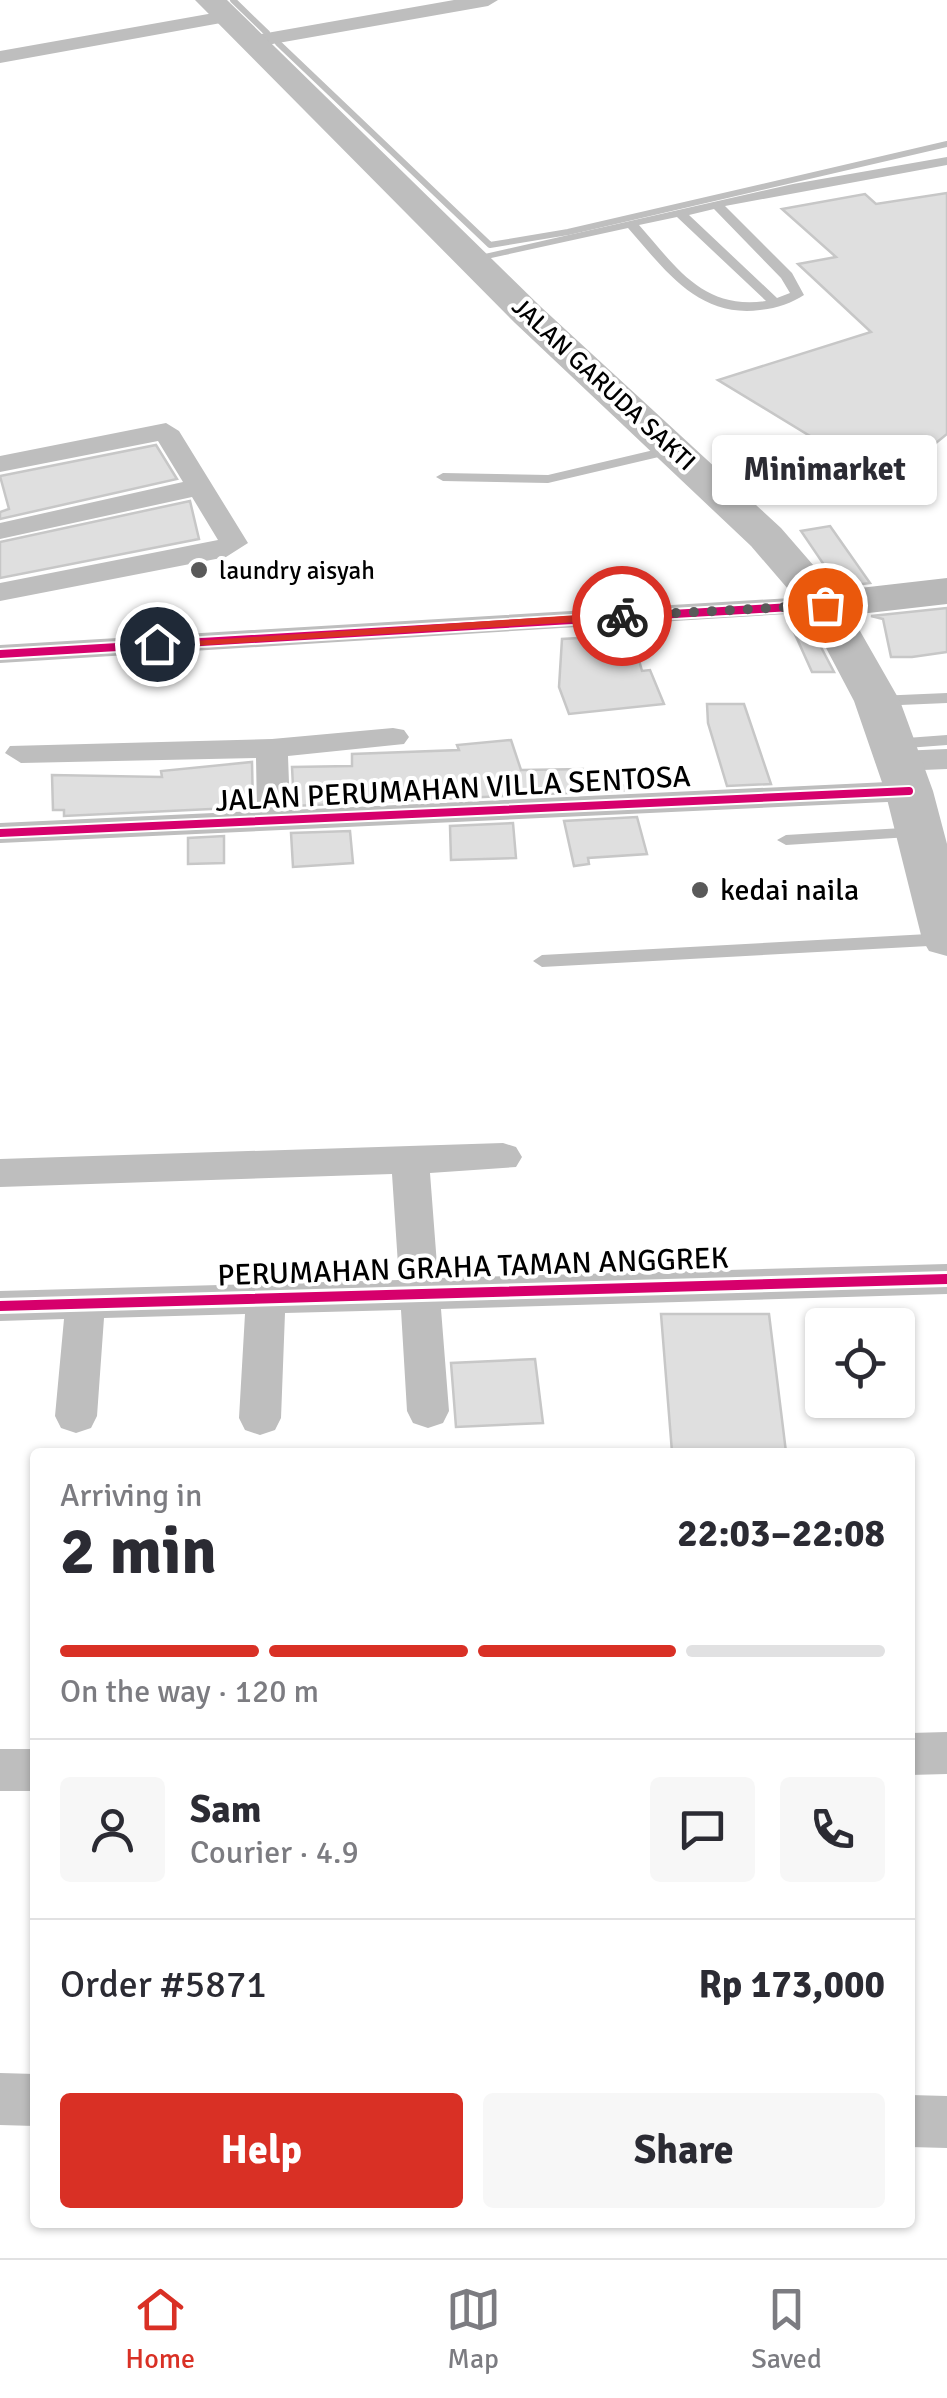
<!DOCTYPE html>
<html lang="en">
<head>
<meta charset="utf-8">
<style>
  body { margin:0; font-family:Signika,sans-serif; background:#f7f7f7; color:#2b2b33; height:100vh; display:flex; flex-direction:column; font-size:38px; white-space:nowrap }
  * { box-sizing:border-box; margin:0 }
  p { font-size:32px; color:#7c7c81 }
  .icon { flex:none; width:55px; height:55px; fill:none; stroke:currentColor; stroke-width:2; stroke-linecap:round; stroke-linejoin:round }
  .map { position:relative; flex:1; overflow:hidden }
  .details { position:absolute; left:30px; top:1448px; width:885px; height:780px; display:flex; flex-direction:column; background:#fff; border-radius:10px; box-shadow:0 2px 8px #0004 }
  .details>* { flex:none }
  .buttons { position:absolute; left:805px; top:1308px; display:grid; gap:20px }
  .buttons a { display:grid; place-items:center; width:110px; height:110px; border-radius:10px; background:#fff; box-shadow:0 2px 8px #0004; font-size:50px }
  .pin { position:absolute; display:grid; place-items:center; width:85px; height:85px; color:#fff; margin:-42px; border:5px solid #fff; border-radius:50%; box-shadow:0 2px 10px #0007 }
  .courier { position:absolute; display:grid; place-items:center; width:100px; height:100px; margin:-50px; border:8px solid #d93025; border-radius:50%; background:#fff; color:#222; box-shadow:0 2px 12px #0007 }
  .bubble { position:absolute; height:70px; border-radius:10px; background:#fff; box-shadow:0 2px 8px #0004; font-size:32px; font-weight:700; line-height:70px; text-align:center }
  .overview em { font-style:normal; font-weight:700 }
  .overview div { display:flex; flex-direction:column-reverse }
  .overview { display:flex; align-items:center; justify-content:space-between; height:170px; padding:0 30px }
  h1 { font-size:65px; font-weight:700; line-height:75px }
  .bar { display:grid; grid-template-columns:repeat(4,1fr); gap:15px 10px; align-content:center; height:120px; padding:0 30px }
  .bar i { height:12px; border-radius:8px; background:#e1e1e2 }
  .bar .selected { background:#d93025 }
  .bar p { grid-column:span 4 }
  .line { display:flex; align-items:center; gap:25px; padding:0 30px; border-top:2px solid #e1e1e2 }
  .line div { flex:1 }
  .round { display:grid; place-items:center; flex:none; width:105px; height:105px; border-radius:10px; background:#f7f7f7 }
  .cta { display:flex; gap:20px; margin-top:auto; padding:20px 30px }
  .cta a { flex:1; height:115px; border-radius:10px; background:#d93025; color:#fff; font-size:40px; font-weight:700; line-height:115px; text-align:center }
  .cta a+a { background:#f7f7f7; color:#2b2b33 }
  .menu { display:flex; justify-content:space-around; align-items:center; height:140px; border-top:2px solid #e1e1e2; background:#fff; font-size:28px; color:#7c7c81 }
  .menu a { display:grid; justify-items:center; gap:5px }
  .menu .selected { color:#d93025 }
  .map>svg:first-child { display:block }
</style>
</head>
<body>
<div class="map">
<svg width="947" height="2258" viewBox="0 0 947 2258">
  <rect width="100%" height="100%" fill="#fff"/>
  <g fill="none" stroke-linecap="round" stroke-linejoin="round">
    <path stroke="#bfbfbf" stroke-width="6" d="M233,0l34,33
      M278,43l212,202 78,-13 379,-88"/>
  </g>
  <path fill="#dfdfdf" stroke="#c7c7c7" stroke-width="2.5" d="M947,193v241l-60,49 -169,-103 153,-48 -73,-68 38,-7 -54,-48 83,-15 11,10z
    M156,445l21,34 -177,40v-7l9,-3 -9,-33z
    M190,501l9,38 -199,39v-36z
    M830,526l40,57 -31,4 -38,-56z
    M947,608v44l-35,5h-21l-8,-38 -12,-3z
    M812,630l22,42h-22l-18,-40z
    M632,635l10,36 8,-1 14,34 -95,10 -10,-27 3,-48z
    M707,704h37l27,80 -44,2 -19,-63z
    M511,740l10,30 62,-1 2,20 44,-4 1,5 -336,16 -2,-39 60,-1v-12l107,-4 -2,-5z
    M252,762l1,45 -189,9v-6h-11l-1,-35 110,2 -1,-6z
    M637,817l10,37 -59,4 1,6 -15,2 -10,-45z
    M513,823l3,35 -65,2 -1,-34z
    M350,831l3,32 -60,4 -2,-34z
    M224,836v27l-36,1v-26z
    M661,1314h108l17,138h-114z
    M535,1359l8,64 -87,4 -5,-64z"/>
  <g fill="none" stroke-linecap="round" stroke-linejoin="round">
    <path fill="#bebebe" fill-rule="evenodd" d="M947,157v8l-222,41 67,67 12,22c-12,8 -29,14 -44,15 -62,8 -95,-40 -132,-82l-155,34 -6,-4 326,-74zM714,209l67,69 9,15 -13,5 -88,-83zM677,217l89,84c-63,9 -89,-33 -127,-76z
      M675,445l7,4 -2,3 -132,31 -105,-2 -7,-4 7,-4 105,2z
      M947,693v10l-70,3 -8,-5 8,-5z
      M947,735v10l-54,4 -8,-5 8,-5z
      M919,827l6,1 3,4 -3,4 -139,9 -9,-5 9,-5z
      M947,933v12l-405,22 -9,-6 9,-6z"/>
    <path fill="#bebebe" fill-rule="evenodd" d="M454,0h44l-10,6 -238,42 -10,-6 10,-6z
      M225,11l10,6 -3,4 -232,42v-12z
      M166,423l13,8 69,112 -22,14 -226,44v-18l218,-43 -26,-43 -192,42v-16l183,-41 -25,-41 -158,31v-16z
      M825,596l15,9 -5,6 -835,52v-18z
      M393,728l11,2 5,7 -5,7 -116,12 2,54 619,-29 16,10 -16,10 -909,42v-20l257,-12 -1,-53 -235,5 -16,-10 5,-7 262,-7z
      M947,749v20l-49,2 -16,-10 16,-10z
      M503,1143l13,4 6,10 -6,10 -86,6 8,105 509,-14v30l-506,15 8,102 -6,12 -15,5 -15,-5 -6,-12 -6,-101 -116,3 -4,105 -6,12 -15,5 -15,-5 -6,-12 6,-104 -141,4 -7,98 -6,12 -15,5 -15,-5 -6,-12 9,-97 -64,2v-30l399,-11 -7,-106 -392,13v-28z
      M947,1732v42l-37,1v-42z
      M0,1749h35v42h-35z
      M0,2073l35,1v52l-35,-1z
      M910,2095l37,1v52l-37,-1z"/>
    <path fill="#b8b8b8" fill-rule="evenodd" d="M947,578v26l-122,14 -15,-4 -7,-9 7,-9 15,-4z"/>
    <path fill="#bebebe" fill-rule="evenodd" d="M195,0h32l314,307 240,221 59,68 60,105 33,90 14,53v112l-18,-5 -7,-12 -37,-148 -31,-90 -48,-91 -55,-64 -236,-223z"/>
    <g stroke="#fff" stroke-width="12">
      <path id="cycleway-far1" d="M0,654l825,-49
        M0,833l909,-42"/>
    </g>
    <g stroke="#fff" stroke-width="16">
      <path id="cycleway" d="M0,1306l947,-27"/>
    </g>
    <use href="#cycleway-far1" stroke="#d6006c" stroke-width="8"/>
    <use href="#cycleway" stroke="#d6006c" stroke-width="10"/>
  </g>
  <path fill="#d93025" d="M622,612l5,7 -470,29 -7,-4z"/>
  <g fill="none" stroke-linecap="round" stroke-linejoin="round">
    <path stroke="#595959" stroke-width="10" stroke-dasharray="0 18" d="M622,616l203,-11"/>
  </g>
  <g fill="#595959" stroke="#fff" stroke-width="4">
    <circle cx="199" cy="570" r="10"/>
    <circle cx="700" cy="890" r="10"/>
  </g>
  <g text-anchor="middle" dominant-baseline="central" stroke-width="8" stroke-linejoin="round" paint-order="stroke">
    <g font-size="25" fill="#000" stroke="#fff">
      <text transform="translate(604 384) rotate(43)">JALAN GARUDA SAKTI</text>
    </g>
    <g font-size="25" fill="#000" stroke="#fff" text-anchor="start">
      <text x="219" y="570">laundry aisyah</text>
    </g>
    <g font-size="30" fill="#000" stroke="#fff">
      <text transform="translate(453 789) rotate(-3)">JALAN PERUMAHAN VILLA SENTOSA</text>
      <text transform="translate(473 1267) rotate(-2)">PERUMAHAN GRAHA TAMAN ANGGREK</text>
    </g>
    <g font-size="30" fill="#000" stroke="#fff" text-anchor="start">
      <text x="720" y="890">kedai naila</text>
    </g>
  </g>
</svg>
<div class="buttons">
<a><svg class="icon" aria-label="locate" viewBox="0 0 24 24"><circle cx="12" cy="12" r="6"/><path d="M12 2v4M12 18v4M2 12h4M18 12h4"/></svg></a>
</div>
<div class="pin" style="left:825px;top:605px;background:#ea580c"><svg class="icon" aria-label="bag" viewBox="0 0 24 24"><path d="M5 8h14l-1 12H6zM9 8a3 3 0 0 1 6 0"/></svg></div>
<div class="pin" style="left:157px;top:644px;background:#1f2937"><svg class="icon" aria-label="home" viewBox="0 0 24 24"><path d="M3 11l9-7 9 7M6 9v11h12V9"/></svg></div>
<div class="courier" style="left:622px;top:616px"><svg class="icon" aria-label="bike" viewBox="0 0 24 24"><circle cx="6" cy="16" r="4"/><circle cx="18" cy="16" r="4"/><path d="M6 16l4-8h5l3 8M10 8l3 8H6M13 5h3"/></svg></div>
<div class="bubble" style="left:712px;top:435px;width:225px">Minimarket</div>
<section class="details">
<div class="overview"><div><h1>2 min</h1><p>Arriving in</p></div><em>22:03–22:08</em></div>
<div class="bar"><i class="selected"></i><i class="selected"></i><i class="selected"></i><i></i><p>On the way · 120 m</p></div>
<div class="line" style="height:180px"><a class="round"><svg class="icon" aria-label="person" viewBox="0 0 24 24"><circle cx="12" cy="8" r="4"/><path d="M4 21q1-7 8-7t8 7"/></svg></a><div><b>Sam</b><p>Courier · 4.9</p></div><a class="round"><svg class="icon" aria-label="chat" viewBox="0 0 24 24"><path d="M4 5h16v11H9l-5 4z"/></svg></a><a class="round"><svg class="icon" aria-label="phone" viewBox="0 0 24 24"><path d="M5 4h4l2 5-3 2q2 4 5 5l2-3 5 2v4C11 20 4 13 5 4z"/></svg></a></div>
<div class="line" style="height:130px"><div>Order #5871</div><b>Rp 173,000</b></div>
<div class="cta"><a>Help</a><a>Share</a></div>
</section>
</div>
<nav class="menu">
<a class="selected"><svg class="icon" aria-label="home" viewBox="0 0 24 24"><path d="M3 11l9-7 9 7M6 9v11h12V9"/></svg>Home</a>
<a><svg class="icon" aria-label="map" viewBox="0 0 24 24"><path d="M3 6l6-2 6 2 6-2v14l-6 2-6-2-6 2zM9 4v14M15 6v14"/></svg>Map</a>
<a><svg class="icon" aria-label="saved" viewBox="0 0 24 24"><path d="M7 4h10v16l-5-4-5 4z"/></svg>Saved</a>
</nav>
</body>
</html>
